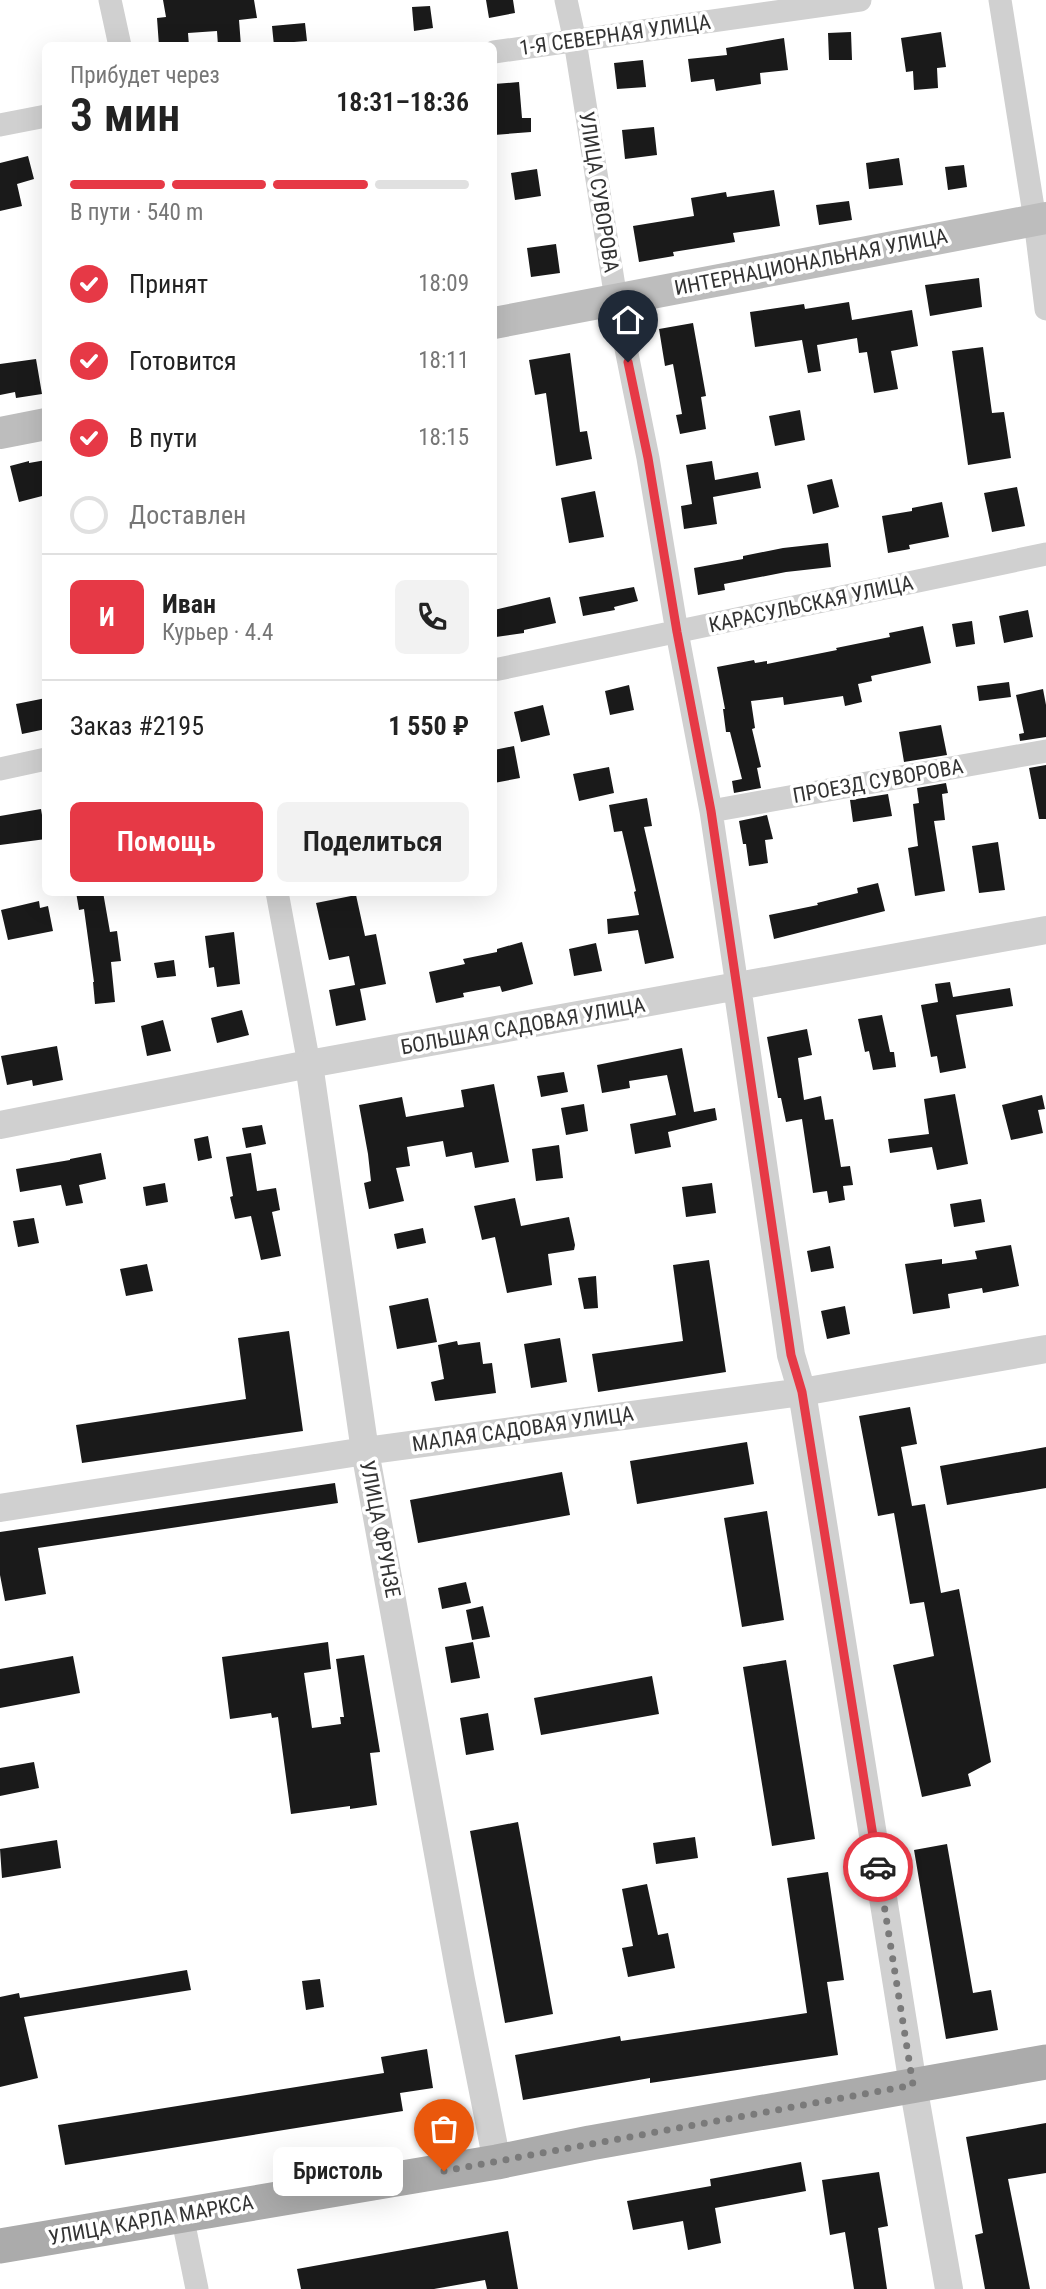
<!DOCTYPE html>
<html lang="ru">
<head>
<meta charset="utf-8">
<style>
  body { margin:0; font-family:"Roboto Condensed",sans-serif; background:#f2f2f2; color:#222; height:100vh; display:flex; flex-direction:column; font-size:26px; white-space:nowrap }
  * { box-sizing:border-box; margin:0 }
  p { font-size:23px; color:#767676 }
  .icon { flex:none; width:38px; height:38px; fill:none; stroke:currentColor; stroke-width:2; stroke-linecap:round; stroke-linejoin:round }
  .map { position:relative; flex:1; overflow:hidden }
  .drawer { position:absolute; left:42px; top:42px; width:455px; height:854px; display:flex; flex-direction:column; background:#fff; border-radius:10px; box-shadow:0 7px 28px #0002 }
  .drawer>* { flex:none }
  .pin { position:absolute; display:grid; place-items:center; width:60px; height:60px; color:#fff; margin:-72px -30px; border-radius:50% 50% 50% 0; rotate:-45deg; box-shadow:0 0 7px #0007 }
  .pin .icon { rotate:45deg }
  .courier { position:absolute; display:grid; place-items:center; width:70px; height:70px; margin:-35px; border:5px solid #e63946; border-radius:50%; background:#fff; color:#222; box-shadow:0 2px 9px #0007 }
  .bubble { position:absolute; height:49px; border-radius:10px; background:#fff; box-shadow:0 7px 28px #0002; font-size:23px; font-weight:600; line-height:49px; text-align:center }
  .summary em { font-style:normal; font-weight:600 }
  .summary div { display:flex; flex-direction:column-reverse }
  .summary { display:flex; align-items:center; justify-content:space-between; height:119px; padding:0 28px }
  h1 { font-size:46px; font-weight:600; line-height:52px }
  .bar { display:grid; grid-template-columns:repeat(4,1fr); gap:10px 7px; align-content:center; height:84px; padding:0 28px }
  .bar i { height:9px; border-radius:5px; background:#e0e0e0 }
  .bar .active { background:#e63946 }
  .bar p { grid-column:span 4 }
  .line { display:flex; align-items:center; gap:18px; padding:0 28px; border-top:2px solid #e0e0e0 }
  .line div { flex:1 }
  .round { display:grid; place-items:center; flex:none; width:74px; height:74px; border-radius:10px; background:#f2f2f2 }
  ol { padding:0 28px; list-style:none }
  li { display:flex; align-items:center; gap:21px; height:77px }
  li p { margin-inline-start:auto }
  li .icon { padding:7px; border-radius:50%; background:#e63946; color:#fff; stroke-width:4 }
  li:last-child { color:#767676 }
  li i { width:38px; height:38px; border:4px solid #e0e0e0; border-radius:50% }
  .button { display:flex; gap:14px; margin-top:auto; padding:14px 28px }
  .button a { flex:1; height:80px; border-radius:10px; background:#e63946; color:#fff; font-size:28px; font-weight:600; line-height:80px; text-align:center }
  .button a+a { background:#f2f2f2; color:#222 }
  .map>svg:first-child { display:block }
</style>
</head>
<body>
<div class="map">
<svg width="1046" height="2289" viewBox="0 0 1046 2289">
  <rect width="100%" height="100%" fill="#fff"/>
  <path fill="#1a1a1a" d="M163,0h91l3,18 -18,2 2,26h-23l-1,-15 -29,2 1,13h-30l-2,-28 9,-1z
    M486,0h27l2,13 -26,5z
    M430,6l3,22 -19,3 -2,-24z
    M305,23l2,18 -13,1v4h-20l-2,-20z
    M851,32l1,28h-23l-1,-27z
    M941,32l5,35 -9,1 1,20 -24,2 -1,-19 -7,1 -5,-34z
    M784,38l4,32 -28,3 1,11 -45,7 -2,-12 -23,3 -3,-23 39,-4 -1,-7z
    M643,60l3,27 -29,2 -3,-26z
    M519,82l3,36h9v14l-37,3v-51z
    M654,127l3,28 -32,4 -3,-29z
    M28,156l6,23 -17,5 5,22 -22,5v-48z
    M899,158l4,27 -34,4 -3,-26z
    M964,165l3,22 -19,3 -3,-23z
    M537,169l4,27 -26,4 -4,-27z
    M774,190l6,36 -47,7 2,9 -62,10 1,4 -35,6 -6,-36 61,-10 -3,-18 35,-6 1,5z
    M849,201l3,19 -33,5 -3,-20z
    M556,244l4,29 -29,4 -4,-29z
    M979,278l3,29 -52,9 -5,-31z
    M849,302l3,18 60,-10 6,36 -27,5 7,38 -24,4 -7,-41 -8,1 -2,-15 -40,7 4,26 -13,2 -6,-33 -47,7 -5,-35 54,-8 1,5z
    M693,323l13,73 -5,1 5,32 -26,5 -4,-19 6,-1 -9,-50 -8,2 -6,-37z
    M983,347l9,66 12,-1 7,46 -43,7 -16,-114z
    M570,353l10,79 7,-1 5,28 -36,7 -10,-73 -11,2 -6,-35z
    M36,359l6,35 -26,4 -1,-6 -15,3v-31z
    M800,410l5,30 -30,6 -6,-30z
    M46,460v35l-27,7 -9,-36 19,-5v2z
    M712,461l3,19 43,-8 3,16 -48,9 4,27 -33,5 -3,-23 11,-2 -6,-39z
    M832,479l7,28 -26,7 -6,-29z
    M1017,487l8,39 -33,6 -8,-39z
    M595,491l9,46 -35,6 -8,-45z
    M942,502l7,35 -40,8 1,4 -22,4 -6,-37 30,-5v-3z
    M828,543l3,24 -45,5 -62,12 1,6 -27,5 -4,-27 49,-9v-3l40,-8z
    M634,587l4,14 -24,6 1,3 -32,6 -4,-19z
    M550,597l6,26 -32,7v3l-28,4 -2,-27z
    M1028,610l5,27 -29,6 -5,-27z
    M972,621l3,23 -19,3 -4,-23z
    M923,626l8,37 -60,13 1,5 -14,3 4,18 -17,4 -2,-10 -59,9 -1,-8 -32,4 4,27 -3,1 9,38 -4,1 4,20 -27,5 -2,-12 10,-2 -12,-47h-4l-3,-23h2l-8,-42 37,-7 1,3 12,-2v3l70,-14 -1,-2 54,-11 -1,-4z
    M1009,682l2,15 -32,4 -2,-15z
    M629,685l5,25 -24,5 -5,-24z
    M1043,689l3,16v32l-26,4 -1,-7 5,-1 -8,-38z
    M46,698v31l-24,5 -6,-30z
    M543,705l7,30 -29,7 -7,-30z
    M941,725l6,30 -43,7 -5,-30z
    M514,746l6,32 -26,5v-33z
    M1046,765v54h-7l-10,-51z
    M609,767l5,26 -35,8 -6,-27z
    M946,783l2,10 -6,1 3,26 -11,1 11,70 -30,5 -7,-48 10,-2 -5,-42 6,-1 -2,-15z
    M888,794l4,22 -39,6 -3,-22z
    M647,798l5,28 -8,1 30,131 -29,6 -7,-34 -30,4 -1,-15 32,-4 -5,-23 2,-1 -14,-60 -8,1 -5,-27z
    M41,809l5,30 -46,6v-29z
    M767,815l6,24 -8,1 3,23 -19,3 -3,-22h-3l-4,-23z
    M998,842l7,48 -26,3 -7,-47z
    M878,883l7,28 -111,28 -5,-24 49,-10 -1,-2 41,-10 -1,-5z
    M76,892h27l7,40 7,-1 4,30 -10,1 4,40 -20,2 -2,-22h1l-10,-73 -5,1z
    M356,895l9,41 11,-2 10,50 -26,5 6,31 -30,6 -7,-36 26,-5 -6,-29 -20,4 -13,-57z
    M39,901l1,7 8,-2 5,25 -45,9 -7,-30z
    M234,932l6,52 -23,3 -3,-20 -5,1 -4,-32z
    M522,942l11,42 -31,8 -2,-6 -37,7 1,4 -28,6 -7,-31 36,-8 -2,-5 34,-7v-3z
    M596,943l6,28 -28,5 -5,-27z
    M174,960l2,16 -19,2 -3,-15z
    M950,982l3,15 57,-9 3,18 -57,9 10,53 -26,5 -3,-17 -6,1 -10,-52 17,-3 -3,-18z
    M242,1010l7,25 -32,8 -6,-25z
    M882,1015l8,37h4l2,15 -23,3 -4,-19 -4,1 -7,-33z
    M163,1020l8,31 -24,5 -6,-30z
    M807,1029l5,26 -14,3 6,42 17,-4 4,24 8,-1 8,48 9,-1 3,19 -10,1 2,14 -16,3 -2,-12 -14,2 -11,-74 -16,3 -5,-24h-3l-11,-61z
    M57,1046l6,34 -30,6 -1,-6 -25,5 -6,-29z
    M682,1048l12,64 21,-4 2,12 -49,12 3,15 -36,7 -5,-30 46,-9 -9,-40 -38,6 1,7 -28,5 -5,-28z
    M564,1072l4,20 -27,5 -4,-21z
    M494,1084l15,78 -34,6 -3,-16 -26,5 -3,-16 -36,6 3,19 -14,2 8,33 -35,8 -5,-26 7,-2 -3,-27 -9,-49 43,-8 4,20 58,-10 -3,-17z
    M955,1094l13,70 -31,6 -5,-23 -42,6 -2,-14 41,-5 -5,-35z
    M1042,1095l3,14 -7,1 5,23 -32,7 -9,-35z
    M584,1104l4,27 -22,4 -5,-27z
    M262,1125l4,19 -20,4 -4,-20z
    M208,1136l4,22 -14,3 -4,-22z
    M559,1145l4,33 -27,3 -4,-32z
    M101,1153l5,26 -27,6 4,18 -17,3 -5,-21 -41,7 -4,-23 54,-9v-1z
    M251,1153l6,38 19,-3 4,22 -8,2 9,44 -20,4 -10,-44 -16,3 -5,-22 3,-1 -7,-39z
    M165,1183l3,19 -22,4 -3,-19z
    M712,1183l4,30 -30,4 -4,-30z
    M515,1198l6,28 48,-9 6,28 -1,5 -26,4 4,31 -45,8 -12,-56 -13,3 -8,-34z
    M981,1199l4,23 -31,5 -4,-23z
    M34,1218l5,25 -21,4 -5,-26z
    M423,1228l3,15 -29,6 -3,-15z
    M1011,1245l8,41 -36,7 -1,-5 -34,6 2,14 -37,6 -8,-50 37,-5v5l35,-5 -2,-8z
    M830,1246l4,22 -23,4 -4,-21z
    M709,1260l17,112 -128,20 -6,-38 91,-13 -10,-76z
    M147,1264l6,27 -27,5 -6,-27z
    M596,1276l2,32 -14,1 -6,-31z
    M428,1298l9,44 -40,7 -8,-43z
    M845,1306l5,28 -23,5 -6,-28z
    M289,1331l14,100 -221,32 -6,-38 170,-26 -8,-61z
    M560,1338l7,44 -36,6 -7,-44z
    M457,1341l1,4 22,-3 3,22 9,-1 4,30 -61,8 -4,-19 13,-3 -6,-34z
    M910,1407l7,37 -16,3 11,59 13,-2 16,89 18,-4 32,173 -23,12 3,12 -49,11 -29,-132 41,-9 -10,-54 -14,2 -16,-91 -16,3 -19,-100z
    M747,1442l7,42 -117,20 -7,-43z
    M1046,1447v41l-99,17 -7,-39z
    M562,1472l8,43 -152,28 -8,-43z
    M335,1483l3,20 -300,45 8,46 -41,7 -5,-26v-43z
    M767,1511l17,109 -42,7 -18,-109z
    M466,1582l5,21 -29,6 -4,-21z
    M483,1606l7,31 -18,3 -6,-30z
    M328,1642l3,27 -27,4 8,55 29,-4 -1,-7h4l-8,-58 28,-4 16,97 -10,1 7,52 -27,4v-3l-59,8 -13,-97 -6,1 -1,-5 -41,6 -8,-62z
    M473,1642l7,36 -29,5 -6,-36z
    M73,1656l7,37 -80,15v-39z
    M786,1660l29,179 -43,7 -29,-179z
    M652,1676l7,38 -118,21 -7,-37z
    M488,1713l6,37 -28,5 -6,-37z
    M34,1762l5,26 -39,8v-28z
    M518,1822l35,192 -48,9 -35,-192z
    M695,1837l3,21 -42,6 -3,-21z
    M57,1840l4,28 -59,10 -2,-29z
    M947,1844l26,149 18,-3 7,40 -52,9 -32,-189z
    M828,1872l16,108 -17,2 11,73 -188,28v-5l-127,22 -8,-45 105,-19 1,5 186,-28 -20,-135z
    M647,1884l11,51 10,-2 7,35 -47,9 -6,-29 11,-2 -11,-57z
    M187,1970l4,20 -167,27 14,61 -38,9v-90l19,-4 1,5z
    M320,1979l4,28 -18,3 -4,-29z
    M427,2049l6,39 -33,5 3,18 -338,54 -7,-40 326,-52 -3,-16z
    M1046,2123v50l-38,6 22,110h-45l-10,-54 8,-2 -17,-96z
    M801,2162l5,29 -91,17 6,35 -33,7 -5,-29 -50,9 -6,-29 84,-15 -1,-7z
    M879,2172l9,54 -10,2 9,61h-33l-9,-57 -15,3 -8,-55z
    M508,2231l10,58h-31l-2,-9 -51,9h-133l-4,-20z"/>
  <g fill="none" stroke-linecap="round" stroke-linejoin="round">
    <path stroke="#d0d0d0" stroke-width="23" d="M110,0l10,46
      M566,0l9,41 41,258 32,159 29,174 34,179 26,175
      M1000,0l35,220 11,89
      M494,52l366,-52
      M0,125l46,-9
      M494,670l552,-116
      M0,769l46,-10
      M711,811l335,-60
      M277,892l32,172
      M182,2215l15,74"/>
    <path stroke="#d0d0d0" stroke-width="28" d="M737,986l54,369 11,37 111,693 36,204
      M309,1064l56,387 96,529 36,182
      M0,1125l309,-61 737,-134
      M0,1508l365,-57 437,-59 244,-43"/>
    <path stroke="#bdbdbd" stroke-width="32" d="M494,323l552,-105
      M0,433l46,-9"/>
    <path stroke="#ababab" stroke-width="35" d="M0,2246l497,-84 93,-19 456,-81"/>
  </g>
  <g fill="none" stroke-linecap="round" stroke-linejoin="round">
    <path stroke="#7a7a7a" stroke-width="7" stroke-dasharray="0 12.6" d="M444,2171l469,-86 -35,-218"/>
    <path stroke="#e63946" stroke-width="9" d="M628,362l20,96 29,174 34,179 80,544 11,37 76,475"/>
  </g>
  <g text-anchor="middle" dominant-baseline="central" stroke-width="7" stroke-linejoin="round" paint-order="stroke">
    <g font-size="21" fill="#333" stroke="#fff">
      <text transform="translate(615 35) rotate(-8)">1-Я СЕВЕРНАЯ УЛИЦА</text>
      <text transform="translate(599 192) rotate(81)">УЛИЦА СУВОРОВА</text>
      <text transform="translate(811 262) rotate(-11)">ИНТЕРНАЦИОНАЛЬНАЯ УЛИЦА</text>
      <text transform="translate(811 604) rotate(-12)">КАРАСУЛЬСКАЯ УЛИЦА</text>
      <text transform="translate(878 781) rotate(-10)">ПРОЕЗД СУВОРОВА</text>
      <text transform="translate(523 1026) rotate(-10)">БОЛЬШАЯ САДОВАЯ УЛИЦА</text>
      <text transform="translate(523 1429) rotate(-8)">МАЛАЯ САДОВАЯ УЛИЦА</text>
      <text transform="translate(380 1529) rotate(79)">УЛИЦА ФРУНЗЕ</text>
      <text transform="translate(151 2220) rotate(-10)">УЛИЦА КАРЛА МАРКСА</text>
    </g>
  </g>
</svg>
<div class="pin" style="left:444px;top:2171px;background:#ea580c"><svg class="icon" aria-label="bag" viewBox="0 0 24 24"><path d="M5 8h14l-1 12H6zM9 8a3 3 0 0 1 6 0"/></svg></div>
<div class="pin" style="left:628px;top:362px;background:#1f2937"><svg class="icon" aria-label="home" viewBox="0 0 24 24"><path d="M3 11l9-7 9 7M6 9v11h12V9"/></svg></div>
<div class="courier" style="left:878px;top:1867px"><svg class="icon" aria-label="car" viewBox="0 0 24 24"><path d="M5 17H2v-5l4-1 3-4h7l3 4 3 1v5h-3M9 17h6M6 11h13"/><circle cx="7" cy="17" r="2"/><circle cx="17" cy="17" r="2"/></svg></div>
<div class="bubble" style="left:273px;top:2147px;width:130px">Бристоль</div>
<section class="drawer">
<div class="summary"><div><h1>3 мин</h1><p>Прибудет через</p></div><em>18:31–18:36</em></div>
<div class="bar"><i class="active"></i><i class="active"></i><i class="active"></i><i></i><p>В пути · 540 m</p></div>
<ol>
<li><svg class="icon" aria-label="check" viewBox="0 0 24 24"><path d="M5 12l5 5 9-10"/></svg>Принят<p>18:09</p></li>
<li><svg class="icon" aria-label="check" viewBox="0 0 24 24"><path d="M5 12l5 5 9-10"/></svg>Готовится<p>18:11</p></li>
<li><svg class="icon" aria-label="check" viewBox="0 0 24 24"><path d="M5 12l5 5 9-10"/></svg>В пути<p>18:15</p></li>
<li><i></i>Доставлен</li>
</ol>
<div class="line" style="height:126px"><b class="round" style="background:#e63946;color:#fff">И</b><div><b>Иван</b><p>Курьер · 4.4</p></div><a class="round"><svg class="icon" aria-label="phone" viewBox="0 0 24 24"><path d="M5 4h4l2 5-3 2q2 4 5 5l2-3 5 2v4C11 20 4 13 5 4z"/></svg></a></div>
<div class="line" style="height:91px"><div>Заказ #2195</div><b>1 550 ₽</b></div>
<div class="button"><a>Помощь</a><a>Поделиться</a></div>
</section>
</div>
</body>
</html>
